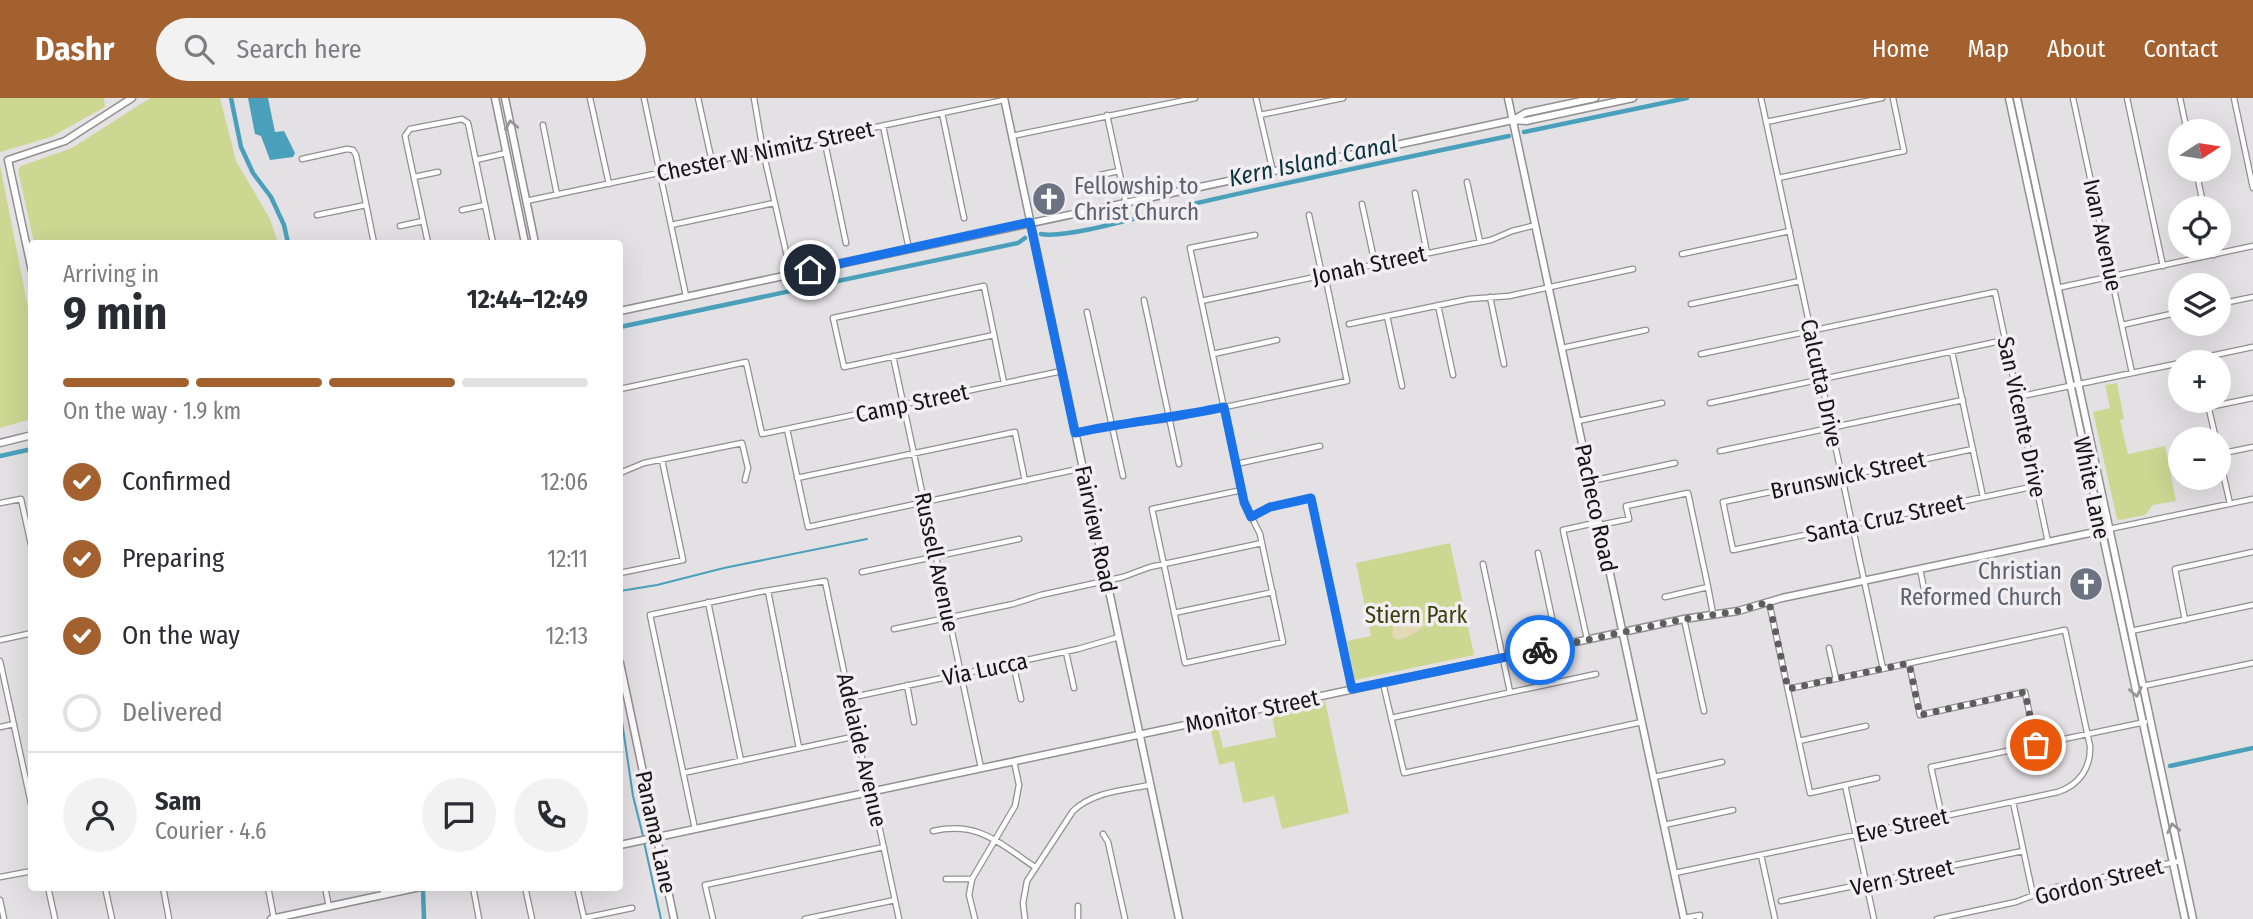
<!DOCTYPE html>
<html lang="en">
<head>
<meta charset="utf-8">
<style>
  body { margin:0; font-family:"Fira Sans Condensed",sans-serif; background:#f2f2f3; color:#2b2b33; height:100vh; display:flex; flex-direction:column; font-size:26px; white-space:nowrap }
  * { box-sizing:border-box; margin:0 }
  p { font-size:23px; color:#7c7c81 }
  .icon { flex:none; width:38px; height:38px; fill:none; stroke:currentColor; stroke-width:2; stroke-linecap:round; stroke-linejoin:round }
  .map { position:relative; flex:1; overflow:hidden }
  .panel { position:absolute; left:28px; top:142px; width:595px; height:651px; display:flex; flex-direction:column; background:#fff; border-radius:7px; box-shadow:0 7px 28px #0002 }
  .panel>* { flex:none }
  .needle { width:46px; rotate:78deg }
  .tools { position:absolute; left:2168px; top:21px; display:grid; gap:14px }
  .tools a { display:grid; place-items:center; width:63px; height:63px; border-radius:50%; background:#fff; box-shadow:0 7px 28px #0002; font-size:35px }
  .pin { position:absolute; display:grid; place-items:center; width:60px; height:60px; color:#fff; margin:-30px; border:4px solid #fff; border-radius:50%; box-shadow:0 2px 7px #0007 }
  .courier { position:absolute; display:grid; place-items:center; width:70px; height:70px; margin:-35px; border:5px solid #1a73e8; border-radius:50%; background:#fff; color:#222; box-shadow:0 2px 9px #0007 }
  .headline em { font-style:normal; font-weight:700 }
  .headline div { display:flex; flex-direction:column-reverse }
  .headline { display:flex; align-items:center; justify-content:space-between; height:119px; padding:0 35px }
  h1 { font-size:46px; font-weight:700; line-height:52px }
  .bar { display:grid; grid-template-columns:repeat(4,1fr); gap:10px 7px; align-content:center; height:84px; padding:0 35px }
  .bar i { height:9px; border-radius:5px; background:#e1e1e2 }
  .bar .current { background:#a46130 }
  .bar p { grid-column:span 4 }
  .line { display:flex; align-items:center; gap:18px; padding:0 35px; border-top:2px solid #e1e1e2 }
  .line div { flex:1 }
  .round { display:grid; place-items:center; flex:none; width:74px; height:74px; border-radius:37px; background:#f2f2f3 }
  ol { padding:0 35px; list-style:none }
  li { display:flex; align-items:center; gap:21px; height:77px }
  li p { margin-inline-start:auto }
  li .icon { padding:7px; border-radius:50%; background:#a46130; color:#fff; stroke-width:4 }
  li:last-child { color:#7c7c81 }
  li i { width:38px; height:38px; border:4px solid #e1e1e2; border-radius:50% }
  header { display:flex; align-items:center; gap:42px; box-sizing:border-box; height:98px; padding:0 35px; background:#a46130; color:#fff }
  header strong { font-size:33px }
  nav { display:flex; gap:38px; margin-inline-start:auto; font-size:24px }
  .search { width:490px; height:63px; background:#f2f2f3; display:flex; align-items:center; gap:18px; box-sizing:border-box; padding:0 24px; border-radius:38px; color:#7c7c81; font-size:26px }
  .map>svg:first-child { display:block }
</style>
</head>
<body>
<header>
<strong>Dashr</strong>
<div class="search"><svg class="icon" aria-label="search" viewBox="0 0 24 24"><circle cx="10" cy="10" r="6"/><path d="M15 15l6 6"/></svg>Search here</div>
<nav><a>Home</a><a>Map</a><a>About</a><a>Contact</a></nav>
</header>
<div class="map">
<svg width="2253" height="821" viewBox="0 0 2253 821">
  <rect width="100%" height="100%" fill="#e4e1e4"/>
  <path fill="#ccd792" d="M0,0h104l1,9 -54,30 -51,15z
    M150,0h70l16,63 34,58 8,24h-244l-16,-73 3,-4 51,-18z
    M0,67l31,158v96l-31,9z
    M2117,285l7,36 -4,1 8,34 37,-8 11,55 -23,4 -8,10 -25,5 -3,-1 -24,-107 17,-4 -5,-23z
    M1450,445l24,112 -119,25 -8,-39 24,-5 -15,-73z
    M1325,603l24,112 -67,16 -8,-33 -31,7 -9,-42 -15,4 -9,-39 7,-2 6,24 53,-11 -5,-25z"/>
  <path fill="#e3d9b4" d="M1400,522l14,3 7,-3 3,2 1,3c-8,8 -40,28 -31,-1z"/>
  <path fill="#4aa0bb" d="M248,0h20l7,34 9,-1 11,22 -2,4 -23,3 -9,-24 -6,-2z"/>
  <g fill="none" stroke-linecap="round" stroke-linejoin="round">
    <path stroke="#4aa0bb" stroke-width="2" d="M620,493l37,-6 67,-17 143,-29
      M620,610l13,88 10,40
      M644,744l17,77"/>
    <path stroke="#4aa0bb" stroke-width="4.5" d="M231,0l10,49 12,26 18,24 13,28 4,18
      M1524,34l163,-34
      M1041,136c26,5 105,-19 135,-26 111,-26 222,-49 333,-72
      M620,229l398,-84 7,-5
      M0,358l32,-7
      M2170,668l83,-18
      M423,792l1,29"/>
    <g stroke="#928f91" stroke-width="7">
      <path id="street" d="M590,0l19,86
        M644,0l42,198
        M698,0l14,64
        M754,0l9,53 28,123
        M1256,0l17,74
        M1761,0l122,571
        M2073,0l59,275
        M2127,0l36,168
        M2180,0l7,33
        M2234,0l19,90
        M942,15l22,105
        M1107,17l19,88
        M1260,17l83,-17
        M1766,24l116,-24
        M543,27l14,70
        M883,28l26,123
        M1012,38l183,-38
        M824,40l22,105
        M302,61l45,-10 6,1 3,5 18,88
        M476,62l30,-7
        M2196,72l8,38
        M1100,77l19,-4
        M414,79l24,-5
        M1778,80l126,-27 -11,-53
        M1467,84l13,60
        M1415,95l12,60
        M526,103l478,-101
        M1362,106l13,60
        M462,112l23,-5
        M317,117l49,-10
        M1309,117l13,60
        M671,127l103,-22
        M400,128l23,-5
        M428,145l-23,-107 5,-7 52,-10 6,4 25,120
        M2212,149l2,8
        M1682,156l108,-23
        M2057,190l196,-42
        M1490,199l14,67
        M1144,202l35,164
        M1201,203l290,-61 21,-9 24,-6
        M1691,206l109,-23
        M2219,206l34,-7
        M1438,207l15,70
        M1087,214l36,164
        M1387,218l15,70
        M1349,226l120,-25 40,-3 124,-27
        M2122,227l58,-13
        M994,237l-150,32 -11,-49 151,-32 20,97
        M1562,250l84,-18
        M1952,254l31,145
        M1213,256l64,-14
        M1701,256l294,-62 53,250
        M893,258l88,412
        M2182,264l71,-15
        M620,291l126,-27 16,72 300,-63
        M2017,299l163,-34
        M2207,303l9,38
        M1710,305l295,-63
        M2209,309l44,-9
        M1578,323l84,-18
        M787,331l21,98 275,-59
        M1075,335l40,-8 54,-6 178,-38 -22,-106
        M1973,351l-250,53 10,48 303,-64
        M1720,353l243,-51
        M2219,356l34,-7
        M2219,357l11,49
        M1236,366l84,-18
        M620,375l24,-10 98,-20 6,25 -3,12
        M797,380l218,-46 10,49
        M1591,383l84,-18
        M1242,392l-90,19 33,154 98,-21 -23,-108 -16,-32 -54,-254 65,-13
        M0,405l21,-4 11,50
        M1250,419l20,-10 41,-9 41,191
        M1600,427l29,-6 -3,-13 62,-13 20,94 -43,10
        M2109,431l144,-30
        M1538,455l20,93
        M1483,466l27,128
        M1920,471l7,35
        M862,474l157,-33
        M620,475l63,-13 -21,-100
        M1708,489l5,27
        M768,493l31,157
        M708,504l33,159
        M1769,504l41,191 67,-15
        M1174,515l99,-21
        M1684,521l20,92
        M2185,522l-10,-51 78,-17
        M894,531l119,-25 28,-9 82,-18 27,-10 112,-24
        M2131,533l122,-26
        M1587,541l-24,-109 36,-8
        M0,542l32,-7
        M1829,550l7,31
        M1066,554l8,36
        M0,563l32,147
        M1013,565l8,36
        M1909,565l11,52 105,-23 11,53
        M1383,585l21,90 238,-51
        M907,587l7,37
        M2143,588l110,-23
        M849,600l229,-49 41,-12
        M1391,620l205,-44
        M0,629l14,-3
        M1799,643l67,-15
        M683,675l174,-37
        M1654,679l68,-15
        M1845,687l29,134
        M2013,704l20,93
        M1942,719l-11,-50 214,-45
        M1664,727l69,-15
        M695,731l-45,-214 109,-23 66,-11 47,225 8,24 19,89
        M933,733c46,-10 66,12 102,36
        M1103,736l5,8 17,77
        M1761,757l14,64
        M1675,775l383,-81c21,-7 33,-24 32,-46l-25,-116 -277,59
        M0,779l32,-6
        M946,781h26
        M48,789l7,32
        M105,789l7,32
        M163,789l6,32
        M268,789l6,32
        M325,789l4,20
        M382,789l2,8
        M473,789l6,32
        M525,789l7,32
        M577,789l7,31
        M0,802l4,19
        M1781,803l242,-50
        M584,820l48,-10
        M1684,820l16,-3 -1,4
        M713,821l-8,-34 179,-38
        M805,821l90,-19
        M975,821l-6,-24 3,-16 43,-73 4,-21 -5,-24
        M1025,821l-2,-16 4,-22 46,-70c20,-19 51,-21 77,-26
        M1078,821v-13
        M1937,821l79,-17 36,-14 128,-27"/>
    </g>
    <g stroke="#928f91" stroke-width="9">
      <path id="secondary" d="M495,0l30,145
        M505,0l30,145
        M1004,0l175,821
        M1508,0l176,821
        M2009,0l176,821
        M2017,0l176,821
        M1515,21l10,-6 70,-15
        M32,173l-24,-111 57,-19 67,-43
        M620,213l893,-191 13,1 107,-23
        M0,345l32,-8
        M620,565l54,256
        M620,747l1064,-226 54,-8 44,-13 327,-69
        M271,821l149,-32"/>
    </g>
    <use href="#street" stroke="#fff" stroke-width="4.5"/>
    <use href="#secondary" stroke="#fff" stroke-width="6"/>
  </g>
  <defs><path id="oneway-chevron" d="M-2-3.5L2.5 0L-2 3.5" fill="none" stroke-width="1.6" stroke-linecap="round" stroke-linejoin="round" transform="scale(1.75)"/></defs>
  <g stroke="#979697">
    <use href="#oneway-chevron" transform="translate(511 27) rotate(-101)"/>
    <use href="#oneway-chevron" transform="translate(2136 594) rotate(79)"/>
    <use href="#oneway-chevron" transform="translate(2173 730) rotate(-102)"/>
  </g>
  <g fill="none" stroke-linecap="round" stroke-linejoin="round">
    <path stroke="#5f5d5f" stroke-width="7" stroke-dasharray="0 12.6" d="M1540,552l144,-31 54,-8 31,-9 19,87 121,-26 11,52 105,-23 11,53"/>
    <path stroke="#1a73e8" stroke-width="9" d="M810,172l220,-48 45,211c50,-11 99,-15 149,-26l20,95 7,15 19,-10 41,-9 41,191 188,-39"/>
  </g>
  <defs>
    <g id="church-disc" transform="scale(1.75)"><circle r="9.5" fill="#6b7280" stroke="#f2eef2"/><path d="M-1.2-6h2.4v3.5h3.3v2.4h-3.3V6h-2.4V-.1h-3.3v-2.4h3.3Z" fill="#fff"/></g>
  </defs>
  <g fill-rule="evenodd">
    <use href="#church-disc" x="1049" y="101"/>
    <use href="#church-disc" x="2086" y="486"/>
  </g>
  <g text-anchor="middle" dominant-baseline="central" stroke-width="7" stroke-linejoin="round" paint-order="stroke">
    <g font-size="23" fill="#171617" stroke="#f2eef2">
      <text transform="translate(765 53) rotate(-12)">Chester W Nimitz Street</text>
      <text transform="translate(2103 137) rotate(78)">Ivan Avenue</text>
      <text transform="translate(1369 167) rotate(-12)">Jonah Street</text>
      <text transform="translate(1822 285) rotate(78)">Calcutta Drive</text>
      <text transform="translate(912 305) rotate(-12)">Camp Street</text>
      <text transform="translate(2022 319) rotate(78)">San Vicente Drive</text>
      <text transform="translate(1848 377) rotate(-12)">Brunswick Street</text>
      <text transform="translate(2092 390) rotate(78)">White Lane</text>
      <text transform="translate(1596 410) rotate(78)">Pacheco Road</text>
      <text transform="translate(1885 420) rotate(-12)">Santa Cruz Street</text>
      <text transform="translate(1096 431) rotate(78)">Fairview Road</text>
      <text transform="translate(937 464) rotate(78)">Russell Avenue</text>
      <text transform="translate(985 571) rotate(-12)">Via Lucca</text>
      <text transform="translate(1252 613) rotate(-12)">Monitor Street</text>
      <text transform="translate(862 652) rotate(77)">Adelaide Avenue</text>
      <text transform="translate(1902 727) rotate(-12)">Eve Street</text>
      <text transform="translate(656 734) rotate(78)">Panama Lane</text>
      <text transform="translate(1902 779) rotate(-12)">Vern Street</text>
      <text transform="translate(2099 783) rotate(-14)">Gordon Street</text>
    </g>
    <g font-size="23" fill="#5b616d" stroke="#f2eef2" text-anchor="start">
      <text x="1074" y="88">Fellowship to<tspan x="1074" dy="26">Christ Church</tspan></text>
      <text x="2062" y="473" text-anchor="end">Christian<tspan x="2062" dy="26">Reformed Church</tspan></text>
    </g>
    <g font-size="23" fill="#3b410b" stroke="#f2eef2">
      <text x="1416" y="517">Stiern Park</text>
    </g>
    <g font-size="24" font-style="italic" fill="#09333f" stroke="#f2eef2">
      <text transform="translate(1313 63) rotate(-12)">Kern Island Canal</text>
    </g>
  </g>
</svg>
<div class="tools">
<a><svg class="needle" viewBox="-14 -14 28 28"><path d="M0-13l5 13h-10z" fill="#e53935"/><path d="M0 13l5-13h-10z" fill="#7c7c81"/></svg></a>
<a><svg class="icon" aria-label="locate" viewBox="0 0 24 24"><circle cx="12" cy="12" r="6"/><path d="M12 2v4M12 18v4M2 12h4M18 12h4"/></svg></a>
<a><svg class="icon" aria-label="layers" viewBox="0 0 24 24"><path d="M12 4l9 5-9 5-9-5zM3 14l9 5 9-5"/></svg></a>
<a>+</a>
<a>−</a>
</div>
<div class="pin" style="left:2036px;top:647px;background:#ea580c"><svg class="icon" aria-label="bag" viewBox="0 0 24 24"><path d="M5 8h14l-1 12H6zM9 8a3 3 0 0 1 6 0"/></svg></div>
<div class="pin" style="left:810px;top:172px;background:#1f2937"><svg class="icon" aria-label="home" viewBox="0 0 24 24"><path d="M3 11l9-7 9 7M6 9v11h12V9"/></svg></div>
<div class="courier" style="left:1540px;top:552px"><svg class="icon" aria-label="bike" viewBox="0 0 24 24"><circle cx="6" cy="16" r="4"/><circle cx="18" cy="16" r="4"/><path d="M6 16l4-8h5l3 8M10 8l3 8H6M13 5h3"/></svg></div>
<section class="panel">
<div class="headline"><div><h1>9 min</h1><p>Arriving in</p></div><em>12:44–12:49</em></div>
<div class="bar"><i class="current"></i><i class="current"></i><i class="current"></i><i></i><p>On the way · 1.9 km</p></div>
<ol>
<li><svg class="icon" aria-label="check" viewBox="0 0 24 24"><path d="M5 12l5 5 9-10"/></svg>Confirmed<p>12:06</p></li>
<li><svg class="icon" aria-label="check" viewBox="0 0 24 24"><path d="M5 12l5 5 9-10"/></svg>Preparing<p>12:11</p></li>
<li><svg class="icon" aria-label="check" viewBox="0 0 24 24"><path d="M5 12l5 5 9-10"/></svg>On the way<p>12:13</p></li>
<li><i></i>Delivered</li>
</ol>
<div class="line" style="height:126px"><a class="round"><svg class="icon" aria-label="person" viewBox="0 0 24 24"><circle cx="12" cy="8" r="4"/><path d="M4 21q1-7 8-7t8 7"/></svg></a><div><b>Sam</b><p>Courier · 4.6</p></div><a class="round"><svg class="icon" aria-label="chat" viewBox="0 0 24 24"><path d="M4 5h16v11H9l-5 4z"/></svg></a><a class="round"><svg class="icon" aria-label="phone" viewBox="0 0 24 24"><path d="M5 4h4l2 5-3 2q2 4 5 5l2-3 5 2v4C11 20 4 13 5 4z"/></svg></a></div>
</section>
</div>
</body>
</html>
